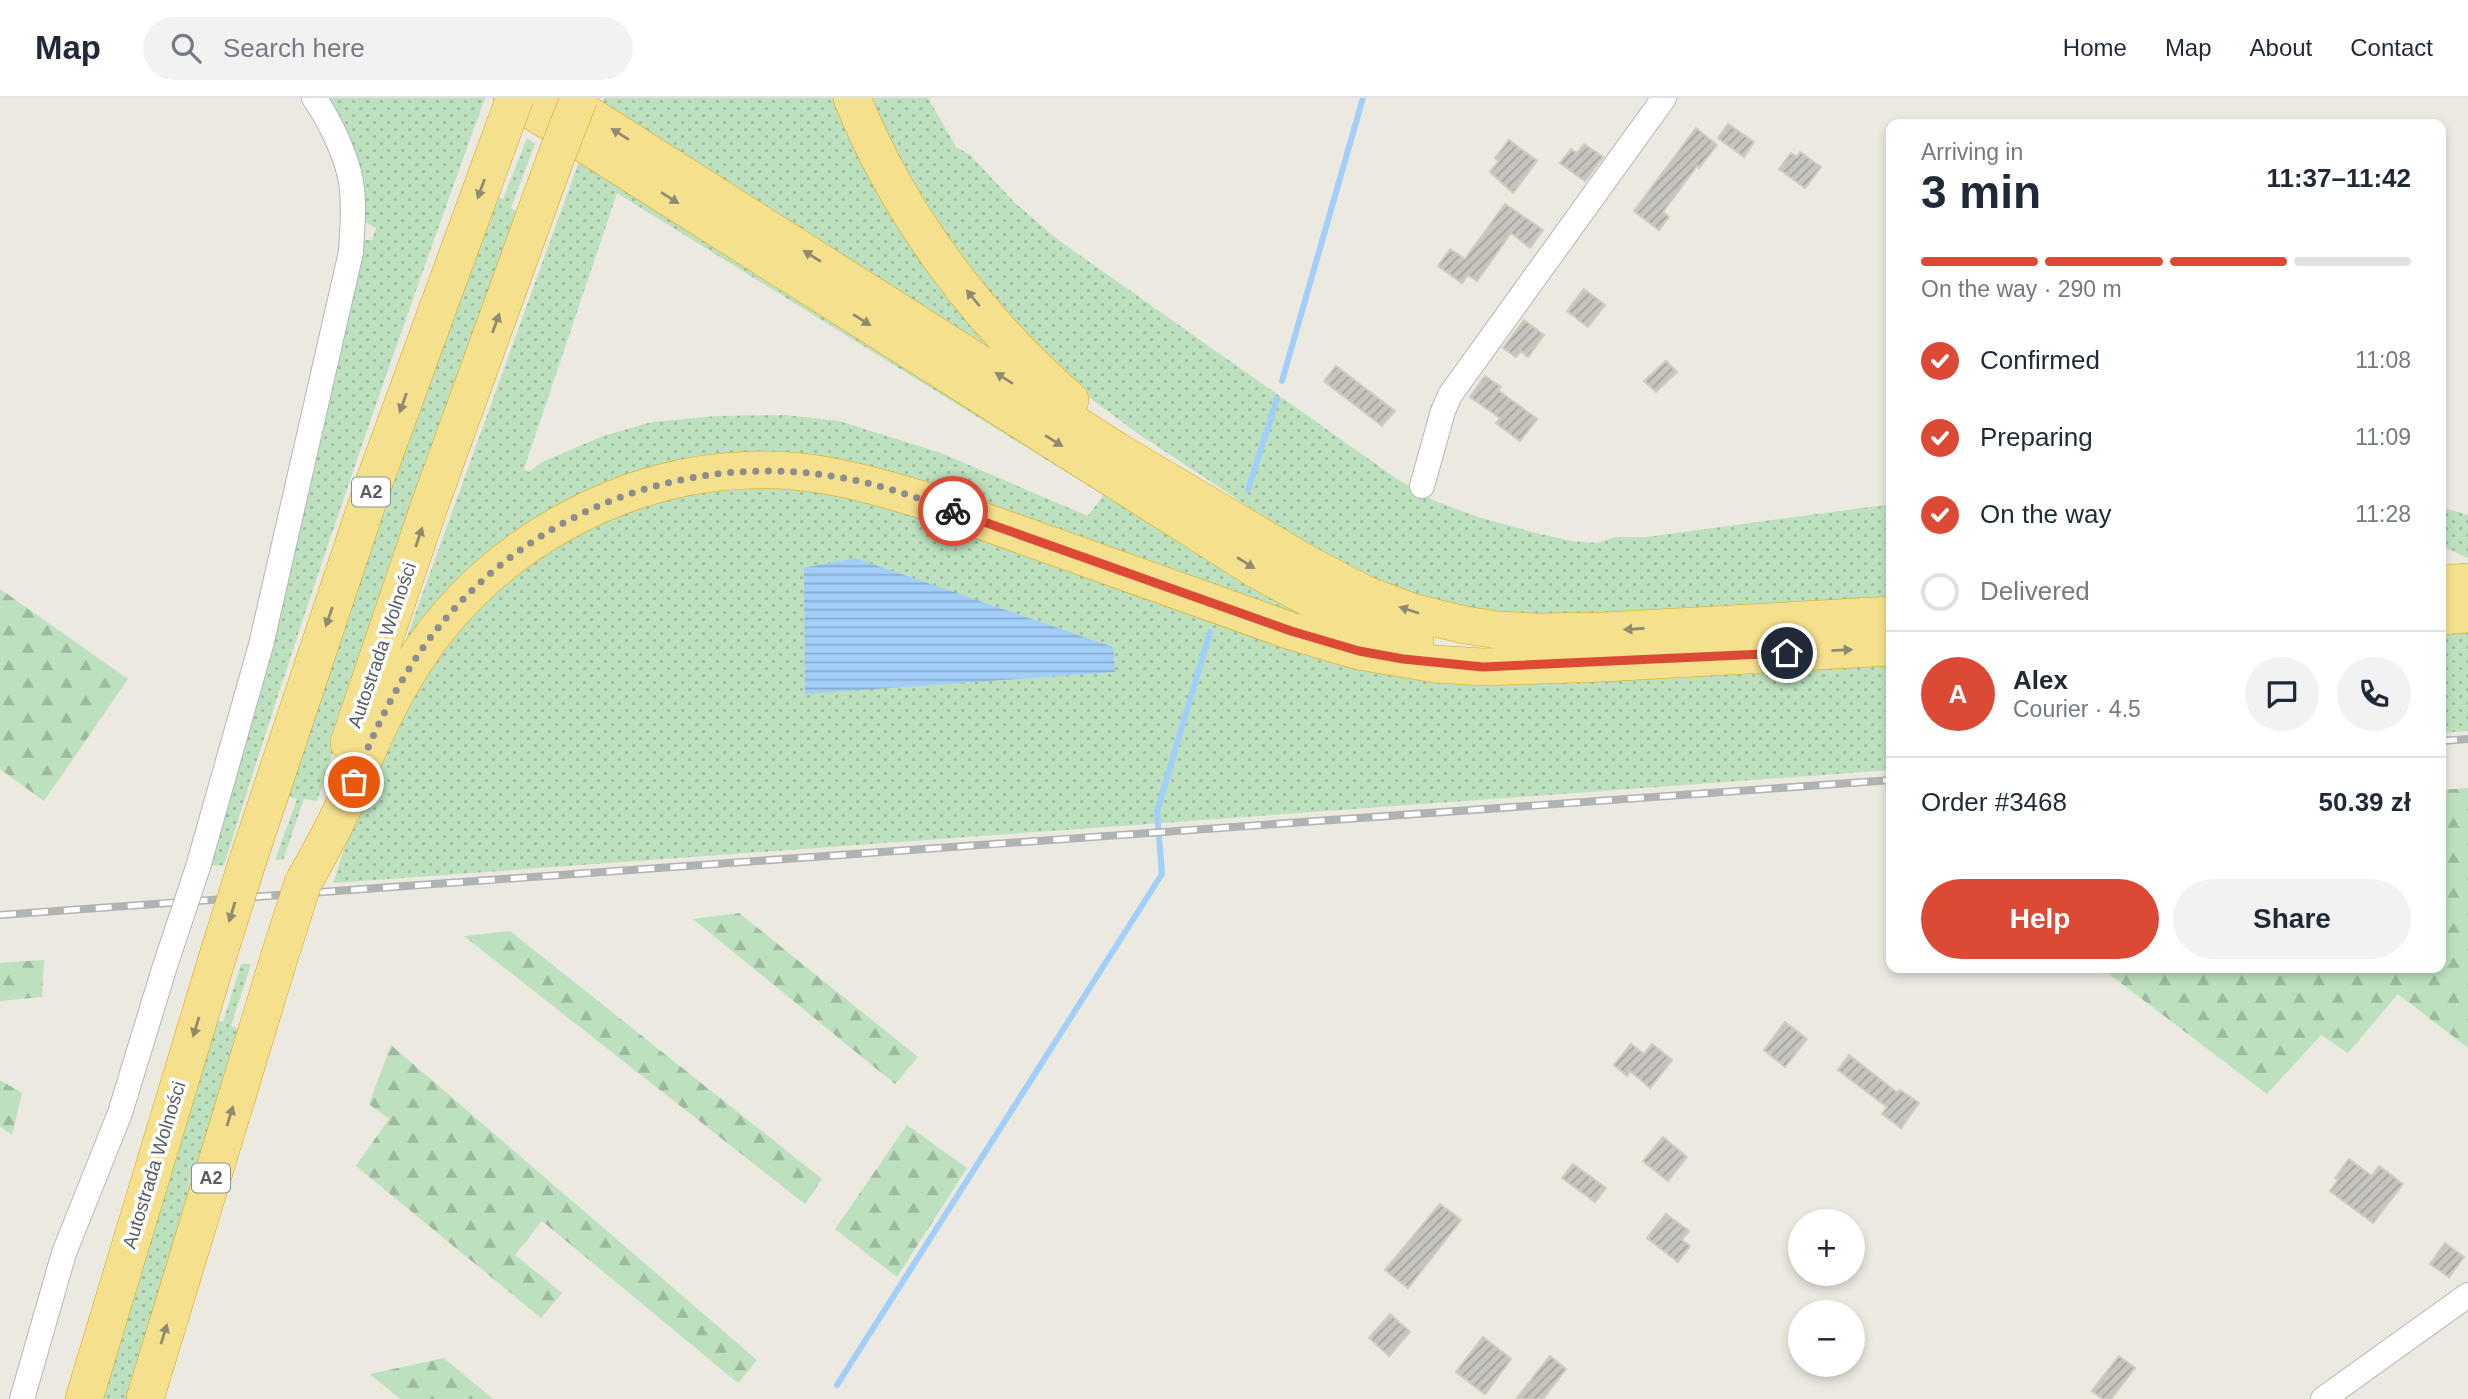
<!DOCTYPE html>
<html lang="en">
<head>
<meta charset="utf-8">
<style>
  body { margin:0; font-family:Arial,sans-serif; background:#f2f2f3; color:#1f2937; height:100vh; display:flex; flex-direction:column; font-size:26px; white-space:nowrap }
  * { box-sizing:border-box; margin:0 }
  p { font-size:23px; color:#747a83 }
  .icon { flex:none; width:38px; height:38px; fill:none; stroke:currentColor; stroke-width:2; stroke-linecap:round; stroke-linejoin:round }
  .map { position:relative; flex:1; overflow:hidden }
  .side { position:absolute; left:1886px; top:21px; width:560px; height:854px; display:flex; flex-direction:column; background:#fff; border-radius:14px; box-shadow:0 4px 10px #0003 }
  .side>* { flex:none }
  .fabs { position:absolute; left:1788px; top:1111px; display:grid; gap:14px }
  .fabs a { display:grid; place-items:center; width:77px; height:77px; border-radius:50%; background:#fff; box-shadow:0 4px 10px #0003; font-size:35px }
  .pin { position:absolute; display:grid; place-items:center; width:60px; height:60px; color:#fff; margin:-30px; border:4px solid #fff; border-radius:50%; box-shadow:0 2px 7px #0007 }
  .courier { position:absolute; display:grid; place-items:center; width:70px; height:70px; margin:-35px; border:5px solid #dc4a35; border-radius:50%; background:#fff; color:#222; box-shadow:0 2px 9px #0007 }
  .headline em { font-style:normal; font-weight:700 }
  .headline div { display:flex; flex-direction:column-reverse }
  .headline { display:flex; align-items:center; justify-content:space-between; height:119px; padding:0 35px }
  h1 { font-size:46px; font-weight:700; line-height:52px }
  .bar { display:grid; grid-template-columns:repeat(4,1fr); gap:10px 7px; align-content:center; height:84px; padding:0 35px }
  .bar i { height:9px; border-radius:5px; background:#e0e1e3 }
  .bar .selected { background:#dc4a35 }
  .bar p { grid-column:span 4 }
  .line { display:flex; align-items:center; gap:18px; padding:0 35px; border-top:2px solid #e0e1e3 }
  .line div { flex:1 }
  .round { display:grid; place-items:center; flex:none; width:74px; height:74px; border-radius:37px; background:#f2f2f3 }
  ol { padding:0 35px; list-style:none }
  li { display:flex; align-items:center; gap:21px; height:77px }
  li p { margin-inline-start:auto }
  li .icon { padding:7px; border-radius:50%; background:#dc4a35; color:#fff; stroke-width:4 }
  li:last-child { color:#747a83 }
  li i { width:38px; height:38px; border:4px solid #e0e1e3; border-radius:50% }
  .cta { display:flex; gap:14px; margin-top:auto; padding:14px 35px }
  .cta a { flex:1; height:80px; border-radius:42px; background:#dc4a35; color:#fff; font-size:28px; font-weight:700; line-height:80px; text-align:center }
  .cta a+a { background:#f2f2f3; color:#1f2937 }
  header { display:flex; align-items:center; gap:42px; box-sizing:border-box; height:98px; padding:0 35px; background:#fff; border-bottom:2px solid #e0e1e3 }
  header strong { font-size:33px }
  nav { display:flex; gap:38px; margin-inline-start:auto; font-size:24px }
  .search { width:490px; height:63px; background:#f2f2f3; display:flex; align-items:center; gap:18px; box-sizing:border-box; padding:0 24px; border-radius:38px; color:#747a83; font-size:26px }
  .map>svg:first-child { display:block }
</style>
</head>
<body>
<header>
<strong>Map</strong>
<div class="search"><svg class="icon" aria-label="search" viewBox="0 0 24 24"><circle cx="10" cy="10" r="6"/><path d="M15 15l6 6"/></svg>Search here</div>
<nav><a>Home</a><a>Map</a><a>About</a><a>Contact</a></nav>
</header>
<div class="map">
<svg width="2468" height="1301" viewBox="0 0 2468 1301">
  <defs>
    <pattern id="grass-dots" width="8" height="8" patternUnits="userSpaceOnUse" patternTransform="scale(1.75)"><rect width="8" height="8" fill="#bde1bf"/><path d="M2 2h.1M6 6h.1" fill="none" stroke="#9dba9f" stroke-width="1.8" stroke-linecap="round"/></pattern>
    <pattern id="forest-firs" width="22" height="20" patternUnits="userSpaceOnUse" patternTransform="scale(1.75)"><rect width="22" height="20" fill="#bde1bf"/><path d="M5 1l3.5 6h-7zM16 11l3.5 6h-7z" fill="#9dba9f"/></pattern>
    <pattern id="water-rules" width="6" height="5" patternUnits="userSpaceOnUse" patternTransform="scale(1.75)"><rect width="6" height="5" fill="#a2cff9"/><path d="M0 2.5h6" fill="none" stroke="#87abcd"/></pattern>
    <pattern id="building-hatch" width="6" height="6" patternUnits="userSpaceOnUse" patternTransform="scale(1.75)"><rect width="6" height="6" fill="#c6c4bd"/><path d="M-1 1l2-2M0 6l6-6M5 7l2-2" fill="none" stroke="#a4a29d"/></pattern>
  </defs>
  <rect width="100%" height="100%" fill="#ebe9e0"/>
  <path fill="url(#grass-dots)" fill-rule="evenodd" d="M324,0h161c-92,254 -181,509 -261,767l-17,1 156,-626h9l4,-12 -11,-6z
    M604,0h239l203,292 -447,-279z
    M864,0h64l28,49 13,7 45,48 43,37 340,240 38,22 43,16 58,16 35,8 26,2 18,-6h32l245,-33v92l-303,20 -91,1 -64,-13 -103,-43 -194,-128 -67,-50 -98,-103z
    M527,40l8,6 -24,64 11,6 -129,354 -76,233 -13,-2 -21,61h-8l22,-61 -13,-4 209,-600 10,4z
    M582,55l801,494 -506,-174 -242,5 -239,189zM617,95l486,302v1l-15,20 -147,-63 -102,-32 -54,-6 -68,1 -65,6 -49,14 -61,26 -13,10 -5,-3z
    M721,385l159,15 423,148 589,19v105l-1559,113 31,-95 55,-113 84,-96 106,-67z
    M2441,409l27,8v43l-27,-12z
    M2468,530v103l-27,2v-103z
    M241,866h10l-20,62 12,5 -110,368h-37l117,-379 10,2z"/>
  <path fill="url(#forest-firs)" d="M0,491l128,90 -84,122 -44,-32z
    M2468,690v260l-70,-54 -50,59 -27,-18 -54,59 -166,-126h340v-178z
    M739,815l179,144 -23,27 -202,-165z
    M510,833l312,248 -17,25 -341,-268z
    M44,862l-2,37 -42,4v-38z
    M391,947l366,315 -19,23 -196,-162 -27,34 47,38 -21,25 -185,-152 33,-47 -20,-15z
    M0,982l22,13 -10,42 -12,-8z
    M907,1027l60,43 -70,109 -62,-48z
    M444,1260l49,41h-93l-30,-25z"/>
  <path fill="url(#water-rules)" d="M855,460l258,89 2,25 -310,22 -1,-126z"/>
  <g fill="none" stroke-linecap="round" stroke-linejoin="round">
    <path stroke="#a2cff9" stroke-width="6" d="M1282,283l81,-283
      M1248,392l29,-91
      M837,1287l325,-511 -5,-62 53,-180"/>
  </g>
  <path fill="url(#building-hatch)" stroke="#cfcbbf" stroke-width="2" d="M1728,26l26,18 -10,15 -26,-19z
    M1696,30l21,17 -18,23 -2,-2 -34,46 6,5 -10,13 -25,-19z
    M1509,42l28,21 -24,32 -23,-21 9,-11 -4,-3z
    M1584,46l19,13 -18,24 -25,-18 11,-14 6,4z
    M1800,54l21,15 -16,21 -26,-19 12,-16 6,4z
    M1505,106l38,26 -13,18 -19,-15 -34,48 -9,-6 -6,8 -24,-17 12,-17 15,10z
    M1584,191l21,16 -17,22 -21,-16z
    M1524,222l20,15 -16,22 -7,-6 -5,6 -13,-9z
    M1666,263l11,11 -21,20 -12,-11z
    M1336,268l59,45 -13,15 -58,-45z
    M1485,278l16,11 -3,3 39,29 -17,22 -24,-18 4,-5 -30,-21z
    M1785,924l22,17 -22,28 -21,-17z
    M1631,946l13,10 8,-10 20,16 -22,28 -20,-17 -3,5 -13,-11z
    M1849,957l49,38 2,-3 19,13 -18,25 -19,-14 5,-7 -49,-37z
    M1663,1039l24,20 -19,24 -25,-20z
    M2349,1061l23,17 7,-10 24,18 -30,39 -43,-32 8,-11 -3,-2z
    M1573,1066l33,24 -11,14 -33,-24z
    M1440,1106l21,16 -53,68 -23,-18z
    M1666,1116l23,17 -7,9 8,6 -12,16 -31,-24z
    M2445,1145l19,14 -15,20 -19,-13z
    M1390,1216l20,18 -21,24 -20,-18z
    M1483,1239l28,22 -26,35 -29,-22z
    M1550,1258l16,13 -23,30h-27z
    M2119,1258l16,12 -24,31h-8l-11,-8z"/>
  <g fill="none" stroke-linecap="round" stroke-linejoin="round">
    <g stroke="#b3b5ba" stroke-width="26">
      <path id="minor" d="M1422,388l21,-75 7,-16 214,-297
        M198,769l63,-222 90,-393c1,-23 4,-47 0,-70 -4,-26 -22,-63 -37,-84
        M22,1301l42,-146 56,-140 45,-147
        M2323,1301l145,-104"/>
    </g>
    <g stroke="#dba60f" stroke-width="38">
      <path id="highway" d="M512,0l747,473 80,43 76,27
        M562,0l555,353 188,112 59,31 51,19 50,12 32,5 38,2 69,-1 288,-16
        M852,0c46,115 125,221 218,302
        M2441,486l27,-2
        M2441,518l27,-2
        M349,645l80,-236 127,-350
        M247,765l128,-383 130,-355
        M303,785c16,-28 32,-56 44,-85 21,-49 41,-97 71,-142 73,-110 202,-183 335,-186 61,-2 118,14 176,32l362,129 68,20 76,13 48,3 121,-4 288,-16
        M84,1301l132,-437
        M145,1301l134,-441"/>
    </g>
    <use href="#minor" stroke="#fff" stroke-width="24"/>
    <use href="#highway" stroke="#f5e08d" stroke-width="37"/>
    <g stroke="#b1b2b2" stroke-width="8">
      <path id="rail" d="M2441,643l27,-2
        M0,817l1892,-135"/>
    </g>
    <use href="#rail" stroke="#fff" stroke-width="5" stroke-dasharray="16" stroke-linecap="butt"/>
    <g stroke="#b3b5ba" stroke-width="26" stroke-linecap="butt">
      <path id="minor-bridge" d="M165,868l33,-99"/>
    </g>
    <g stroke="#dba60f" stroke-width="38" stroke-linecap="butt">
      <path id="highway-bridge" d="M505,27l10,-27
        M556,59l23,-59
        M279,860l24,-75
        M216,864l31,-99"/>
    </g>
    <use href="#minor-bridge" stroke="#fff" stroke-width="24"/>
    <use href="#highway-bridge" stroke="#f5e08d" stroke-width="37"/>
  </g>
  <defs><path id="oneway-solid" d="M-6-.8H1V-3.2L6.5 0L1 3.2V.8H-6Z" transform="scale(1.75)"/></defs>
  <g fill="#908a70">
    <use href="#oneway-solid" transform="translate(620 36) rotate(-148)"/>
    <use href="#oneway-solid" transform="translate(481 91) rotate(110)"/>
    <use href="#oneway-solid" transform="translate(670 100) rotate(32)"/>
    <use href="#oneway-solid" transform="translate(812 158) rotate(-148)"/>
    <use href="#oneway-solid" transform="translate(973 200) rotate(-129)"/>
    <use href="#oneway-solid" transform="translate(862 222) rotate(32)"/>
    <use href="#oneway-solid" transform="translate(496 225) rotate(-70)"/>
    <use href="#oneway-solid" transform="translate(1004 280) rotate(-148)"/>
    <use href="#oneway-solid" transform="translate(403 305) rotate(110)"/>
    <use href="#oneway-solid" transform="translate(1054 343) rotate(32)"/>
    <use href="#oneway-solid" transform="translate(419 439) rotate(-71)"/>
    <use href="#oneway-solid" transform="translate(1246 465) rotate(32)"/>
    <use href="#oneway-solid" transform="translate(1409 512) rotate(-162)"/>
    <use href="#oneway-solid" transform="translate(329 519) rotate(109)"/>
    <use href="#oneway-solid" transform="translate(1634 531) rotate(176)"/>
    <use href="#oneway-solid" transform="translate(1842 552) rotate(-3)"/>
    <use href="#oneway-solid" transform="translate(232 814) rotate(107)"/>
    <use href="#oneway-solid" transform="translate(196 929) rotate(107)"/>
    <use href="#oneway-solid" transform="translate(230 1018) rotate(-73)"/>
    <use href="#oneway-solid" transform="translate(164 1236) rotate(-73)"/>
  </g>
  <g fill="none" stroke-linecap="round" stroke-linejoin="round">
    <path stroke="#8c8d8d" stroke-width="7" stroke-dasharray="0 12.6" d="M354,684c17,-44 37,-87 64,-127 90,-134 254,-204 413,-179 42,6 83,20 122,35"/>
    <path stroke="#dc4a35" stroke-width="9" d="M953,413l338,120 68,20 44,8 80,8 304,-14"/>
  </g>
  <g text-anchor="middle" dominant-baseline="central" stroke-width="7" stroke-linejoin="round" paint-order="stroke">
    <g fill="#fff" stroke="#8b8d90" stroke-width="2">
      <rect x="352" y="379.5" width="38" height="29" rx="5"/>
      <rect x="192" y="1065.5" width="38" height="29" rx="5"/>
    </g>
    <g font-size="18" font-weight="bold" fill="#595c60">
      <text x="371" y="394">A2</text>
      <text x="211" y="1080">A2</text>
    </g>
    <g font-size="19" fill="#595c60" stroke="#fff">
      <text transform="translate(382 547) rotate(-71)">Autostrada Wolności</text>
      <text transform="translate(154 1067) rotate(-73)">Autostrada Wolności</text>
    </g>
  </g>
</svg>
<div class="fabs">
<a>+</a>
<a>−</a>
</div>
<div class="pin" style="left:354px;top:684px;background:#ea580c"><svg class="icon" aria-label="bag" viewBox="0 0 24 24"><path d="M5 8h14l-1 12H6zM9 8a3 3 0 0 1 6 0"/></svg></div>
<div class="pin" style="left:1787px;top:555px;background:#1f2937"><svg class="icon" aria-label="home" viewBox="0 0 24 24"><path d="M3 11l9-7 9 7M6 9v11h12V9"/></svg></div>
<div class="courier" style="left:953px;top:413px"><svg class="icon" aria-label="bike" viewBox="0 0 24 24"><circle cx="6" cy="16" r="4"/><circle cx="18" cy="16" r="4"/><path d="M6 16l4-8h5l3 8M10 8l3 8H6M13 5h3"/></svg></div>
<section class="side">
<div class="headline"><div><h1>3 min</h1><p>Arriving in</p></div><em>11:37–11:42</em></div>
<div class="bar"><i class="selected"></i><i class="selected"></i><i class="selected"></i><i></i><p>On the way · 290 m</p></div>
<ol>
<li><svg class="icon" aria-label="check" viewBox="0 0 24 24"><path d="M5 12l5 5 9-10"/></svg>Confirmed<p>11:08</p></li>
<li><svg class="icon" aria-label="check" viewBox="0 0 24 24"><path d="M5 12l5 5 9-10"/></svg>Preparing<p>11:09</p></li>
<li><svg class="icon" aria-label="check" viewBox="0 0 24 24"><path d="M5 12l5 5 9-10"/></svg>On the way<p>11:28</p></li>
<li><i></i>Delivered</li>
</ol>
<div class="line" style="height:126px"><b class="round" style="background:#dc4a35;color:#fff">A</b><div><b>Alex</b><p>Courier · 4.5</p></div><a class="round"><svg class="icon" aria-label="chat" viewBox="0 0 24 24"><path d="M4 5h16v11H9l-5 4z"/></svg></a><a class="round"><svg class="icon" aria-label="phone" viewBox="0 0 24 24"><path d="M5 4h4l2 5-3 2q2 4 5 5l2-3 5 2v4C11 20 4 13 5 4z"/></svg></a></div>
<div class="line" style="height:91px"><div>Order #3468</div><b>50.39 zł</b></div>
<div class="cta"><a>Help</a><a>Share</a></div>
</section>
</div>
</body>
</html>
